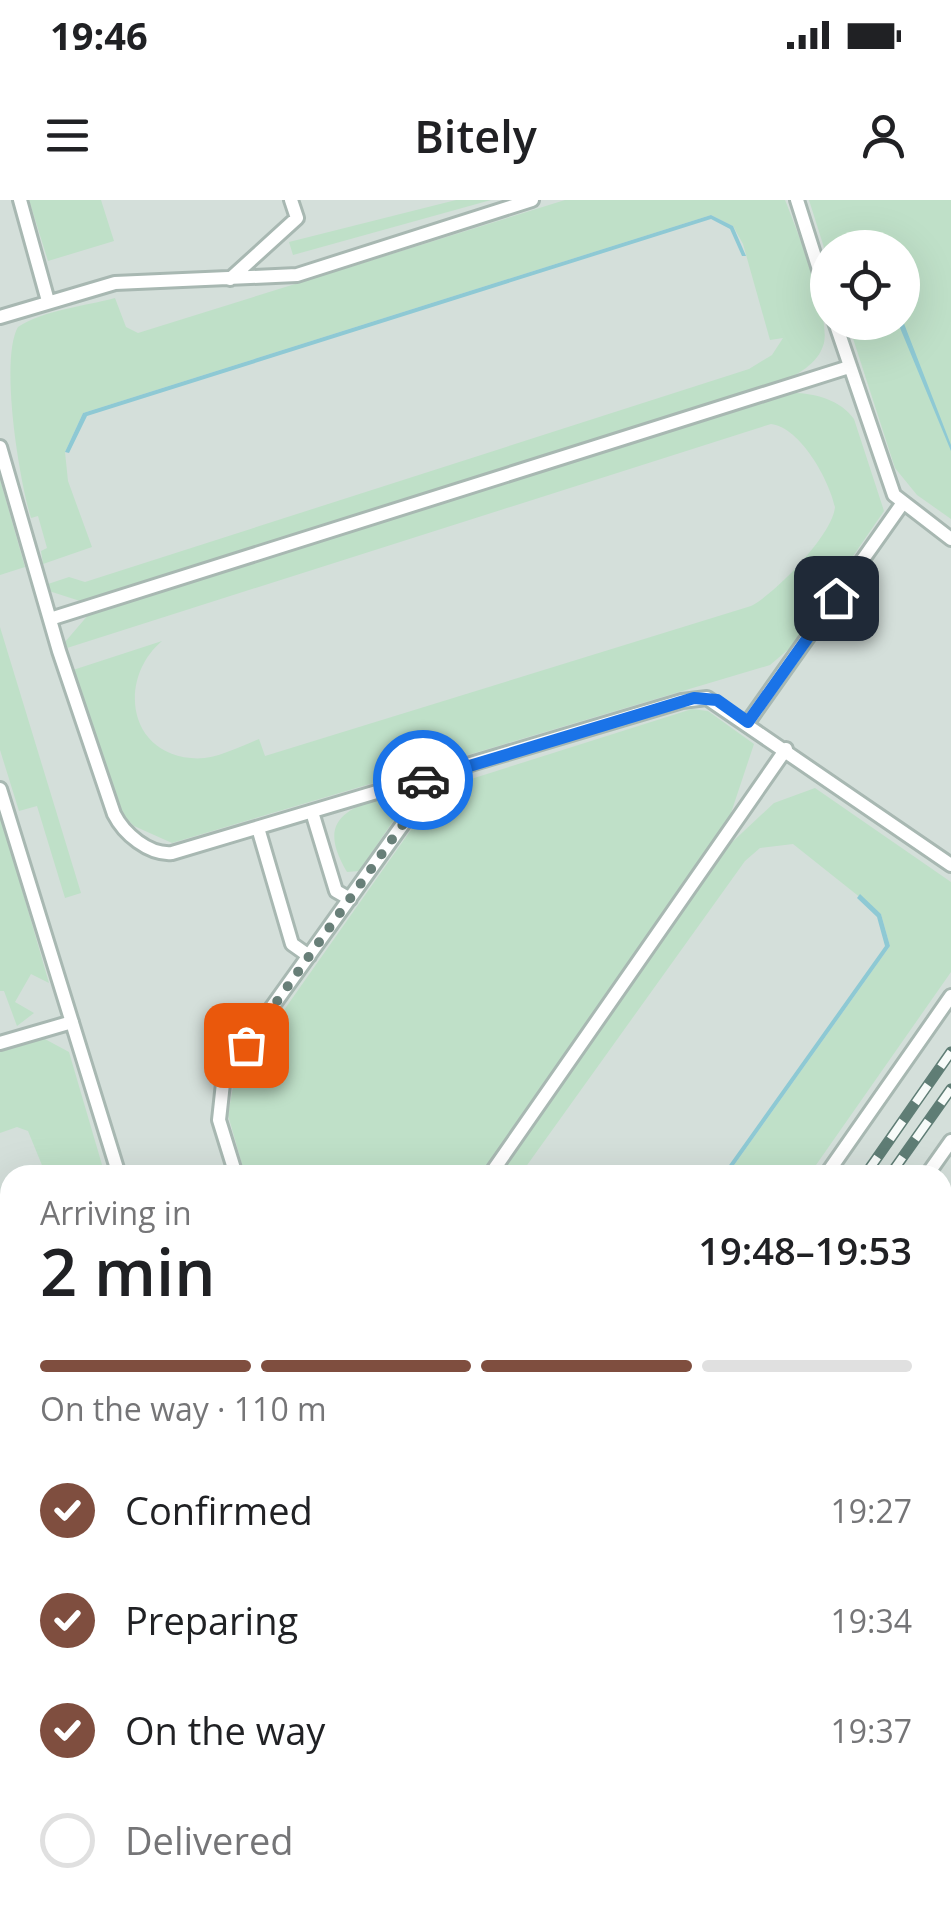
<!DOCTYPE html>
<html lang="en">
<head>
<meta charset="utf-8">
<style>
  body { margin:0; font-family:"Open Sans",sans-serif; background:#f6f6f6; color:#202124; height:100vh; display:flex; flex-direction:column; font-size:38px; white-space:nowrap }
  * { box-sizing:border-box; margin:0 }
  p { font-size:32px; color:#757577 }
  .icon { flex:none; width:55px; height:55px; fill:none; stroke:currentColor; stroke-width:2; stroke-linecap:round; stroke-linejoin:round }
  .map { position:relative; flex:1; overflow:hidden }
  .side { position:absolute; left:0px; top:965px; width:952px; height:750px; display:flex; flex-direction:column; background:#fff; border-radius:30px 30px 0 0; box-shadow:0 10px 40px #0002 }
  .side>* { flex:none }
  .buttons { position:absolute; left:810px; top:30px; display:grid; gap:20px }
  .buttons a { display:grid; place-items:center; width:110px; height:110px; border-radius:50%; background:#fff; box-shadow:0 10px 40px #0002; font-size:50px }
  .pin { position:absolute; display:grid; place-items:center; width:85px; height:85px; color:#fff; margin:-42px; border-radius:20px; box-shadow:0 5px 15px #0006 }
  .courier { position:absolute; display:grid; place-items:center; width:100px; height:100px; margin:-50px; border:8px solid #1a73e8; border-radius:50%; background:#fff; color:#222; box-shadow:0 2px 12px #0007 }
  .headline em { font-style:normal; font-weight:600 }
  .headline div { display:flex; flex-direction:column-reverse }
  .headline { display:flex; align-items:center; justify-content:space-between; height:170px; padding:0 40px }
  h1 { font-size:65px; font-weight:600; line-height:75px }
  .bar { display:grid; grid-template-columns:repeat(4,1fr); gap:15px 10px; align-content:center; height:120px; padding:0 40px }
  .bar i { height:12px; border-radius:8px; background:#e0e0e0 }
  .bar .selected { background:#7f4e3f }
  .bar p { grid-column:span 4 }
  ol { padding:0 40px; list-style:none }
  li { display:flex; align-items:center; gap:30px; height:110px }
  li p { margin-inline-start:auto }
  li .icon { padding:10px; border-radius:50%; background:#7f4e3f; color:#fff; stroke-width:4 }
  li:last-child { color:#757577 }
  li i { width:55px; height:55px; border:5px solid #e0e0e0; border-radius:50% }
  .status { display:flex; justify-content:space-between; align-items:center; height:70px; padding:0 50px; background:#fff; direction:ltr }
  .status svg { height:28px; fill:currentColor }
  header { display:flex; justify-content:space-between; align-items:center; height:130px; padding:0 40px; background:#fff; font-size:45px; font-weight:600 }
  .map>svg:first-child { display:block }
</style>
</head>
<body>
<div class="status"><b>19:46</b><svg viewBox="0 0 49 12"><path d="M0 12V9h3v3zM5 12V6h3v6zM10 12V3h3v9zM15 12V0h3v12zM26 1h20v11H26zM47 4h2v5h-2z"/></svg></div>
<header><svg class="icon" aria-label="menu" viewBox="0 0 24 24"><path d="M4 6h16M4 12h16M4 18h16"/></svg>Bitely<svg class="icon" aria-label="person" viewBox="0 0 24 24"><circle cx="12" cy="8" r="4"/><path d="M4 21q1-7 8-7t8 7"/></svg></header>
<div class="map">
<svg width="951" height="1715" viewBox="0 0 951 1715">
  <rect width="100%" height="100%" fill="#e6efeb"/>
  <path fill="#d4dfda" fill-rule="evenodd" d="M0,0h951v1715h-937l-14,-27zM828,48h74v74h-74zM10,975h932v730h-932z"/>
  <path fill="#bfe0c8" d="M29,0h72l13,41 -66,20z
    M456,0h35l-198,55 -4,-13z
    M565,0h220c11,27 48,122 38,146 -6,18 -26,29 -42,36l-701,219 -31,-10 -1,-7 21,-7 16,5 664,-213 23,-14 11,-17 -13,2 -27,-96 -10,-18 -22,-11 -628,198 -18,39 3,29 24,66 -49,17 -2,-13 6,-3 -9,-32 -7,2c-13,-43 -31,-160 -13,-191 25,-17 68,-21 97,-29l11,29 12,6z
    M809,0h142v319l-34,-24 -22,-27 -47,-145 54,-1v-74h-74l-1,9z
    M788,193c24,-1 52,6 66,26l30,92 -94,137 -20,17 -598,178 -38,-17 -13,-13 -48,-143 89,-29c-43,36 -36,111 29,117 22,3 47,-11 68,-19l6,17 486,-150c25,-13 82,-72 84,-99 -6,-27 -34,-79 -64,-83l-704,224 -2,-6 24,-28z
    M0,279l25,88 -25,8z
    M0,427l81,266 -16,5 -28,-92 -18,5 -19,-61z
    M692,509l16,2 46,33 -24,72 -248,359h-237l-17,-60 6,-34 198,-281 20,-15z
    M815,588l136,94v90l-142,203h-82l163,-229 -9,-32 -88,-70 -33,4 -15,13 -225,314h-21l229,-329 46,-43z
    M382,596l13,6 3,12 -39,57 -12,1c-27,-46 -9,-60 35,-76z
    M0,613l49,170 -18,-9 -16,28 19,11 -17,13 -13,-35h-4z
    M43,838l26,14 36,123h-59l-18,-44 -11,-4 -17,6v-82z
    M0,1370l10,4v52l-10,-2z
    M0,1497l10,13v92l-10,-17z
    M951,1679v36h-26l7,-10h10l1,-14z
    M70,1705h112l6,10h-112z
    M407,1705h105l14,10h-105z"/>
  <path fill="#8ec9d4" d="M711,15l22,11 13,30h-4l-12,-27 -19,-10 -624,197 -18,37 -4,-1 18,-39z
    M903,121l48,124v6l-53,-128z
    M860,694l21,20 9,32 -163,229h-5l163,-229 -8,-29 -20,-19z
    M0,1608l10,17v80h48l6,10h-64z"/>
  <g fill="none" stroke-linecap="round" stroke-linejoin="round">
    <g stroke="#a8b8b2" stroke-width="18">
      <path id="service" d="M20,0l28,101
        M797,0l31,98
        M230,79l67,-61 -6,-18
        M0,117l115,-34 182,-8 235,-75
        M835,122l59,173 57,44
        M0,247l59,204 55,163c10,20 35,41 58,39l510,-152 25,-3 244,167
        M50,419l799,-252
        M748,522l154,-218
        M0,589l119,386
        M312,612l24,79 14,8
        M258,628l34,116 17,12
        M0,843l72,-21
        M236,975l-17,-55 5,-46 189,-264 -1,-27
        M490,975l296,-426
        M826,975l125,-179
        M927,975l24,-34
        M0,1436l10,1
        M942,1674l9,-12
        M532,1705l14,10
        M605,1705l14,10
        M914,1715l7,-10"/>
    </g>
    <path stroke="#86b3a5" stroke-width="5" stroke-dasharray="5 8" stroke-linecap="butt" d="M213,1705l7,10"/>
    <use href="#service" stroke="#fff" stroke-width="12"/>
    <g stroke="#5f7d75" stroke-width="11">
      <path id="rail" d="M865,975l86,-123
        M890,975l61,-86"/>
    </g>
    <use href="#rail" stroke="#f7fbf9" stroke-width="8" stroke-dasharray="22" stroke-linecap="butt"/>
  </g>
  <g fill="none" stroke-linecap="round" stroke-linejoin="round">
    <path stroke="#687f78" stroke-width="10" stroke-dasharray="0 18" d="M246,845l167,-235 -1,-27 11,-3"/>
    <path stroke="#1a73e8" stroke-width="12" d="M423,580l271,-82 23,2 31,22 88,-124"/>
  </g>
</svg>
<div class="buttons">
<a><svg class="icon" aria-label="locate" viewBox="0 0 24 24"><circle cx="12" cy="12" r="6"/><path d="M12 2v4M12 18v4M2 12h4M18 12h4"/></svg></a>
</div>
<div class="pin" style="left:246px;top:845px;background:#ea580c"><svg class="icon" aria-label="bag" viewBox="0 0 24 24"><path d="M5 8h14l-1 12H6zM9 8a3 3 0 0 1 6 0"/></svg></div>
<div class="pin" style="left:836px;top:398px;background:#1f2937"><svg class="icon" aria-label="home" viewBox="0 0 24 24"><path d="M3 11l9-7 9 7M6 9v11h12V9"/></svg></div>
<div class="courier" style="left:423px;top:580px"><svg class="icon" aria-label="car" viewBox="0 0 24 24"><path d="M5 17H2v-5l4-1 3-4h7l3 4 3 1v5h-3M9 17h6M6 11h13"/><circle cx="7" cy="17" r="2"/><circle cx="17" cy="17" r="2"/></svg></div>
<section class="side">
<div class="headline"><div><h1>2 min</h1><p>Arriving in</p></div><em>19:48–19:53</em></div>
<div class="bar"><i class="selected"></i><i class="selected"></i><i class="selected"></i><i></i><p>On the way · 110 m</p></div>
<ol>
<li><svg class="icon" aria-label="check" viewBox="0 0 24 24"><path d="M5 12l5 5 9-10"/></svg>Confirmed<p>19:27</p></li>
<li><svg class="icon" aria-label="check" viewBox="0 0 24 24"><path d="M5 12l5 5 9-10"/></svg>Preparing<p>19:34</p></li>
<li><svg class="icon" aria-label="check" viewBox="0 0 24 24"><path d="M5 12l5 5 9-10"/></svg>On the way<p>19:37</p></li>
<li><i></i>Delivered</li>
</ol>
</section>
</div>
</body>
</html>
